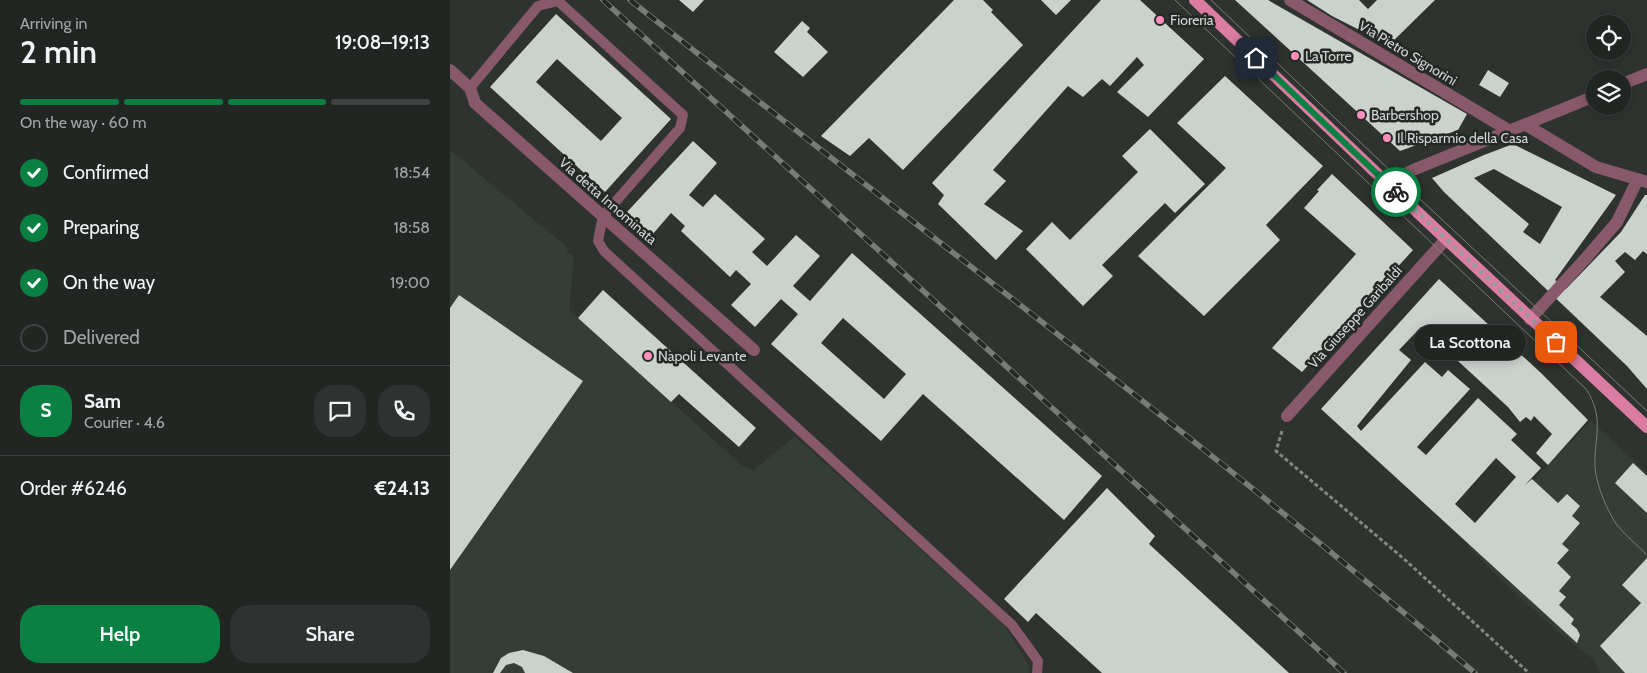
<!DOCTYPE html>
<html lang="en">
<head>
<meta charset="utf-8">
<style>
  body { margin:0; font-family:Cabin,sans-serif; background:#2e3230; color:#f1f3f6; height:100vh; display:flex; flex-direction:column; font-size:19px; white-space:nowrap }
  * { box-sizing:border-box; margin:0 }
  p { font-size:16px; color:#a2a5a6 }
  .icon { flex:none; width:28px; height:28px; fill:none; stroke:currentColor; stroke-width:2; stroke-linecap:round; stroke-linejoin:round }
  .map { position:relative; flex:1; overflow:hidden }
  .sheet { display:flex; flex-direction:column; background:#222623; width:450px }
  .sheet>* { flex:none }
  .buttons { position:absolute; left:1136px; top:15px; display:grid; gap:10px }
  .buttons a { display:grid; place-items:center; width:45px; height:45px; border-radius:50%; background:#222623; box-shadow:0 2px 12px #0003,0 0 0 1px #3f4341; font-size:25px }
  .pin { position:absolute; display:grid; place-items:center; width:42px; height:42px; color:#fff; margin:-21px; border-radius:10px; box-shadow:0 2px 8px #0006 }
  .courier { position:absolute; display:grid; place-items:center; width:50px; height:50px; margin:-25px; border:4px solid #0b8043; border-radius:50%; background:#fff; color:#222; box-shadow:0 1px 6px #0007 }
  .bubble { position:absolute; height:35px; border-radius:18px; background:#222623; box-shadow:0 2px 12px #0003,0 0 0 1px #3f4341; font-size:16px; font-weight:600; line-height:35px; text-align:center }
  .headline em { font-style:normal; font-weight:600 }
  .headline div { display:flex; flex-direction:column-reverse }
  .headline { display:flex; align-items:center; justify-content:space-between; height:85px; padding:0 20px }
  h1 { font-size:32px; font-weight:600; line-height:38px }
  .bar { display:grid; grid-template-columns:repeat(4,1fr); gap:8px 5px; align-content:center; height:60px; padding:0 20px }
  .bar i { height:6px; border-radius:4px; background:#3f4341 }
  .bar .on { background:#0b8043 }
  .bar p { grid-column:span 4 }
  .line { display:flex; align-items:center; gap:12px; padding:0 20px; border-top:1px solid #3f4341 }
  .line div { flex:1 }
  .round { display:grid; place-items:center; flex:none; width:52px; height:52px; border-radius:20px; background:#2e3230 }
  ol { padding:0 20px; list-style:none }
  li { display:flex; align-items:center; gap:15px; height:55px }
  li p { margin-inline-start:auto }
  li .icon { padding:5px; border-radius:50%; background:#0b8043; color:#fff; stroke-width:4 }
  li:last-child { color:#a2a5a6 }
  li i { width:28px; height:28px; border:2px solid #3f4341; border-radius:50% }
  .primary-button { display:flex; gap:10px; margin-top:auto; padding:10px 20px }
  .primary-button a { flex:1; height:58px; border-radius:20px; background:#0b8043; color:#fff; font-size:20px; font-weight:600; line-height:58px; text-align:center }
  .primary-button a+a { background:#2e3230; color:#f1f3f6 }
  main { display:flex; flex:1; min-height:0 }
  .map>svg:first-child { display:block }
</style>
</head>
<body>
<main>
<section class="sheet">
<div class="headline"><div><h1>2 min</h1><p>Arriving in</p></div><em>19:08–19:13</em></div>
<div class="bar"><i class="on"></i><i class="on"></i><i class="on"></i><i></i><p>On the way · 60 m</p></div>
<ol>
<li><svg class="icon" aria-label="check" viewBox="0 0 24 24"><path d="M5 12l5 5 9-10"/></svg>Confirmed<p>18:54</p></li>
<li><svg class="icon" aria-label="check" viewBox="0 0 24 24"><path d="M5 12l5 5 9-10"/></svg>Preparing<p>18:58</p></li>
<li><svg class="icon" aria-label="check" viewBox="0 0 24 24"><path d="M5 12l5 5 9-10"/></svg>On the way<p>19:00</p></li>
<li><i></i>Delivered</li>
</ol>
<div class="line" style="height:90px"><b class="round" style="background:#0b8043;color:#fff">S</b><div><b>Sam</b><p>Courier · 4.6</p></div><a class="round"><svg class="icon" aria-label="chat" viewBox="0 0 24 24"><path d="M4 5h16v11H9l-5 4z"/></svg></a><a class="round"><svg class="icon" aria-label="phone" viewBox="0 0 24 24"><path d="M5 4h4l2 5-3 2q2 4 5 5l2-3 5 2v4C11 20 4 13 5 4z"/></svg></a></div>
<div class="line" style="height:65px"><div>Order #6246</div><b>€24.13</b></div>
<div class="primary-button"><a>Help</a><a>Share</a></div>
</section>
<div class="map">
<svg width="1197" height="673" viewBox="0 0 1197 673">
  <rect width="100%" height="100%" fill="#2e332f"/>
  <path fill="#343e36" d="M0,150l118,98 -2,3 8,6 -5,53 176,158 2,-1 6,4 42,-35 210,190 25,41 -1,6h-579z
    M1141,421l56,52v200h-47l-7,-14 -29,-22 -51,-46 -45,-44z"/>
  <path fill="#cbd1cc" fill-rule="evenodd" d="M229,0h25l-11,12z
    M504,0h29l10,10 -2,2 32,33 -120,125 -34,-32 -19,18 -29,-20z
    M591,0h30l-15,15z
    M651,0h39l64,59 -56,58 -31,-25 27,-27 -7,-8 -27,29 -8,-7 -19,18 -15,-11 -75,84 13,11 -22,23 39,27 -27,29 -58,-56 6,-9 -12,-12z
    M785,0h33l199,114 -9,16 -58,21z
    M857,0h52l9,9 9,-9h58l-46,45 -57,-29z
    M106,14l115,105 -66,73 -115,-105zM107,59l65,59 -21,23 -65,-59z
    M352,21l8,7 -3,4 21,20 -25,25 -29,-25z
    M1038,70l21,13 -9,14 -21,-12z
    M775,76l98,90 -57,59 14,15 -76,76 -66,-60 88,-88 -49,-45z
    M700,129l55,55 -30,29 -10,-10 -63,62 11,11 -30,30 -57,-57 26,-27 18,18 68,-68 -16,-16z
    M243,141l24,22 -28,32 14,12 12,-13 50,45 -13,13 15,14 29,-31 24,21 -27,30 17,15 42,-48 250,223 -38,44 -141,-126 -42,47 -110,-97 27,-30 -17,-15 -26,28 -24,-22 20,-21 -15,-14 -6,7 -49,-46 4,-5 -14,-13 -19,22 -25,-23zM393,318l63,56 -22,25 -63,-56z
    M1063,144l103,51 -61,85 11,9 55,-57 24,-37h2v59l-4,-3 -8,9 -10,-8 -10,9 10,11 -25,25 47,39v53l-20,-23 -183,-174 -12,-14 52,-23zM1044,169l68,38 -22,37 -17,-12 6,-8 -55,-46z
    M882,174l81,76 -111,122 -30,-24 84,-94 -52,-46 15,-17 -2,-1z
    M989,279l102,94 47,47 -40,45 -12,-12 16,-19 -18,-18 -3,5 -5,-4 -6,5 -12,-15 -87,-80 -22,23 12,10 -54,66 4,5 64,-69 17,15 6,-7 22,19 -53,58 9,8 52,-57 39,36 -6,6 30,28 -16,17 7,-6 26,24 9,-9 13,12 -8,10 8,7 -18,21 7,6 -12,13 14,14 -12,14 7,6 -7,8 15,14 -3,5 6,5 3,6 -3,8 -256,-234zM1046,458l20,19 -41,46 -20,-19z
    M153,290l153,138 -17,19 -60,-53 -8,8 -93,-84z
    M9,295l124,86 -133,189v-262z
    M1183,463l14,13v37l-32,-30z
    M657,488l48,48 -6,8 140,129h-187l-66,-60 -8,9 -24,-23z
    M1197,558v115h-22l-25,-27 41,-43 -19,-18z
    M73,650l21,6 29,17h-48l-3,-6 -8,-4 -8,2 -6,8h-7l8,-15 8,-5z"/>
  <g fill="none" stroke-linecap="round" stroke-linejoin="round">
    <path stroke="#848885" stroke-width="3" stroke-dasharray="4 2.5" stroke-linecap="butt" d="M832,431l-6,20 127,107 126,115"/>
    <path stroke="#88596a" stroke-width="10" d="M20,88l68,-82 20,-5 125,114 -3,13 -77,88 -5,25 6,10 408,374 26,36 -1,12"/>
    <path stroke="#88596a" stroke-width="12" d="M840,0l220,131
      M0,70l20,18 5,15 279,247
      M1172,84l25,-10
      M1076,125l70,42 51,15
      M937,183l26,-13 182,-74
      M1080,319l56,-61 31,-36 21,-43
      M837,416l159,-177"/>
    <path stroke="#db7da2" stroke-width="12" d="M745,0l218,208 234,219"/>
    <path stroke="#787c79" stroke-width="1" d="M725,0l411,389c19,29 8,48 9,78 1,17 12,44 22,58 9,11 20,20 30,30
      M761,0l210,200 226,211"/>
    <g stroke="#787c79" stroke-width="5.5">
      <path id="rail" d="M153,0l741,673
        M180,0c282,224 572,439 845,673"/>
    </g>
    <use href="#rail" stroke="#242925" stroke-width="4" stroke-dasharray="11" stroke-linecap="butt"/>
  </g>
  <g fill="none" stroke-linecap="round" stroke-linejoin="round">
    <path stroke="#989c99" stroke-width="5" stroke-dasharray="0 9" d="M946,192l160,150"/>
    <path stroke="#0b8043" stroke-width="6" d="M806,58l140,134"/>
  </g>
  <g fill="#fe8ebb" stroke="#242925" stroke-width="2">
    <circle cx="710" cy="20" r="5"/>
    <circle cx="845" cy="56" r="5"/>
    <circle cx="911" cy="115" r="5"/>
    <circle cx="937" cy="138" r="5"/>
    <circle cx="198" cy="356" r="5"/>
  </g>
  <g text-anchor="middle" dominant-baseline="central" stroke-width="5" stroke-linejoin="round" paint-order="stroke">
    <g font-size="14" fill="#d1d4d2" stroke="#242925" text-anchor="start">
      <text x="720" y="20">Fioreria</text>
      <text x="855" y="56">La Torre</text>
      <text x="921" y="115">Barbershop</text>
      <text x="947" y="138">Il Risparmio della Casa</text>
      <text x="208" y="356">Napoli Levante</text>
    </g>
    <g font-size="14" fill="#d1d4d2" stroke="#242925">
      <text transform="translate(958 53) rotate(31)">Via Pietro Signorini</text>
      <text transform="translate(158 201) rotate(41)">Via detta Innominata</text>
      <text transform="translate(905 317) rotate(-48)">Via Giuseppe Garibaldi</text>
    </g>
  </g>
</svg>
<div class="buttons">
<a><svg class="icon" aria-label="locate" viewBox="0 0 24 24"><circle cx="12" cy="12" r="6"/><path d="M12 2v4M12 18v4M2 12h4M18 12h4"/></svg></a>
<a><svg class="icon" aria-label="layers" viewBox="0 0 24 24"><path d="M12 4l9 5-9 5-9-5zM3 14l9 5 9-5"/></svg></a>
</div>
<div class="pin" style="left:1106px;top:342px;background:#ea580c"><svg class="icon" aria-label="bag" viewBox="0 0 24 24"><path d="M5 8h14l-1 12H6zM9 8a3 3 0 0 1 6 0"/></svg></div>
<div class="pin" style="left:806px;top:58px;background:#1f2937"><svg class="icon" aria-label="home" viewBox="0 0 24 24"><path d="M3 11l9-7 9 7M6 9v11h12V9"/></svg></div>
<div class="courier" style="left:946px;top:192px"><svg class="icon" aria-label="bike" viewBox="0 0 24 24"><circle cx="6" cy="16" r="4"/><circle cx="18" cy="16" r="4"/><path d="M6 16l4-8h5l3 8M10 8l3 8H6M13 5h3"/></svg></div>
<div class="bubble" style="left:964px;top:325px;width:112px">La Scottona</div>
</div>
</main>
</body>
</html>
